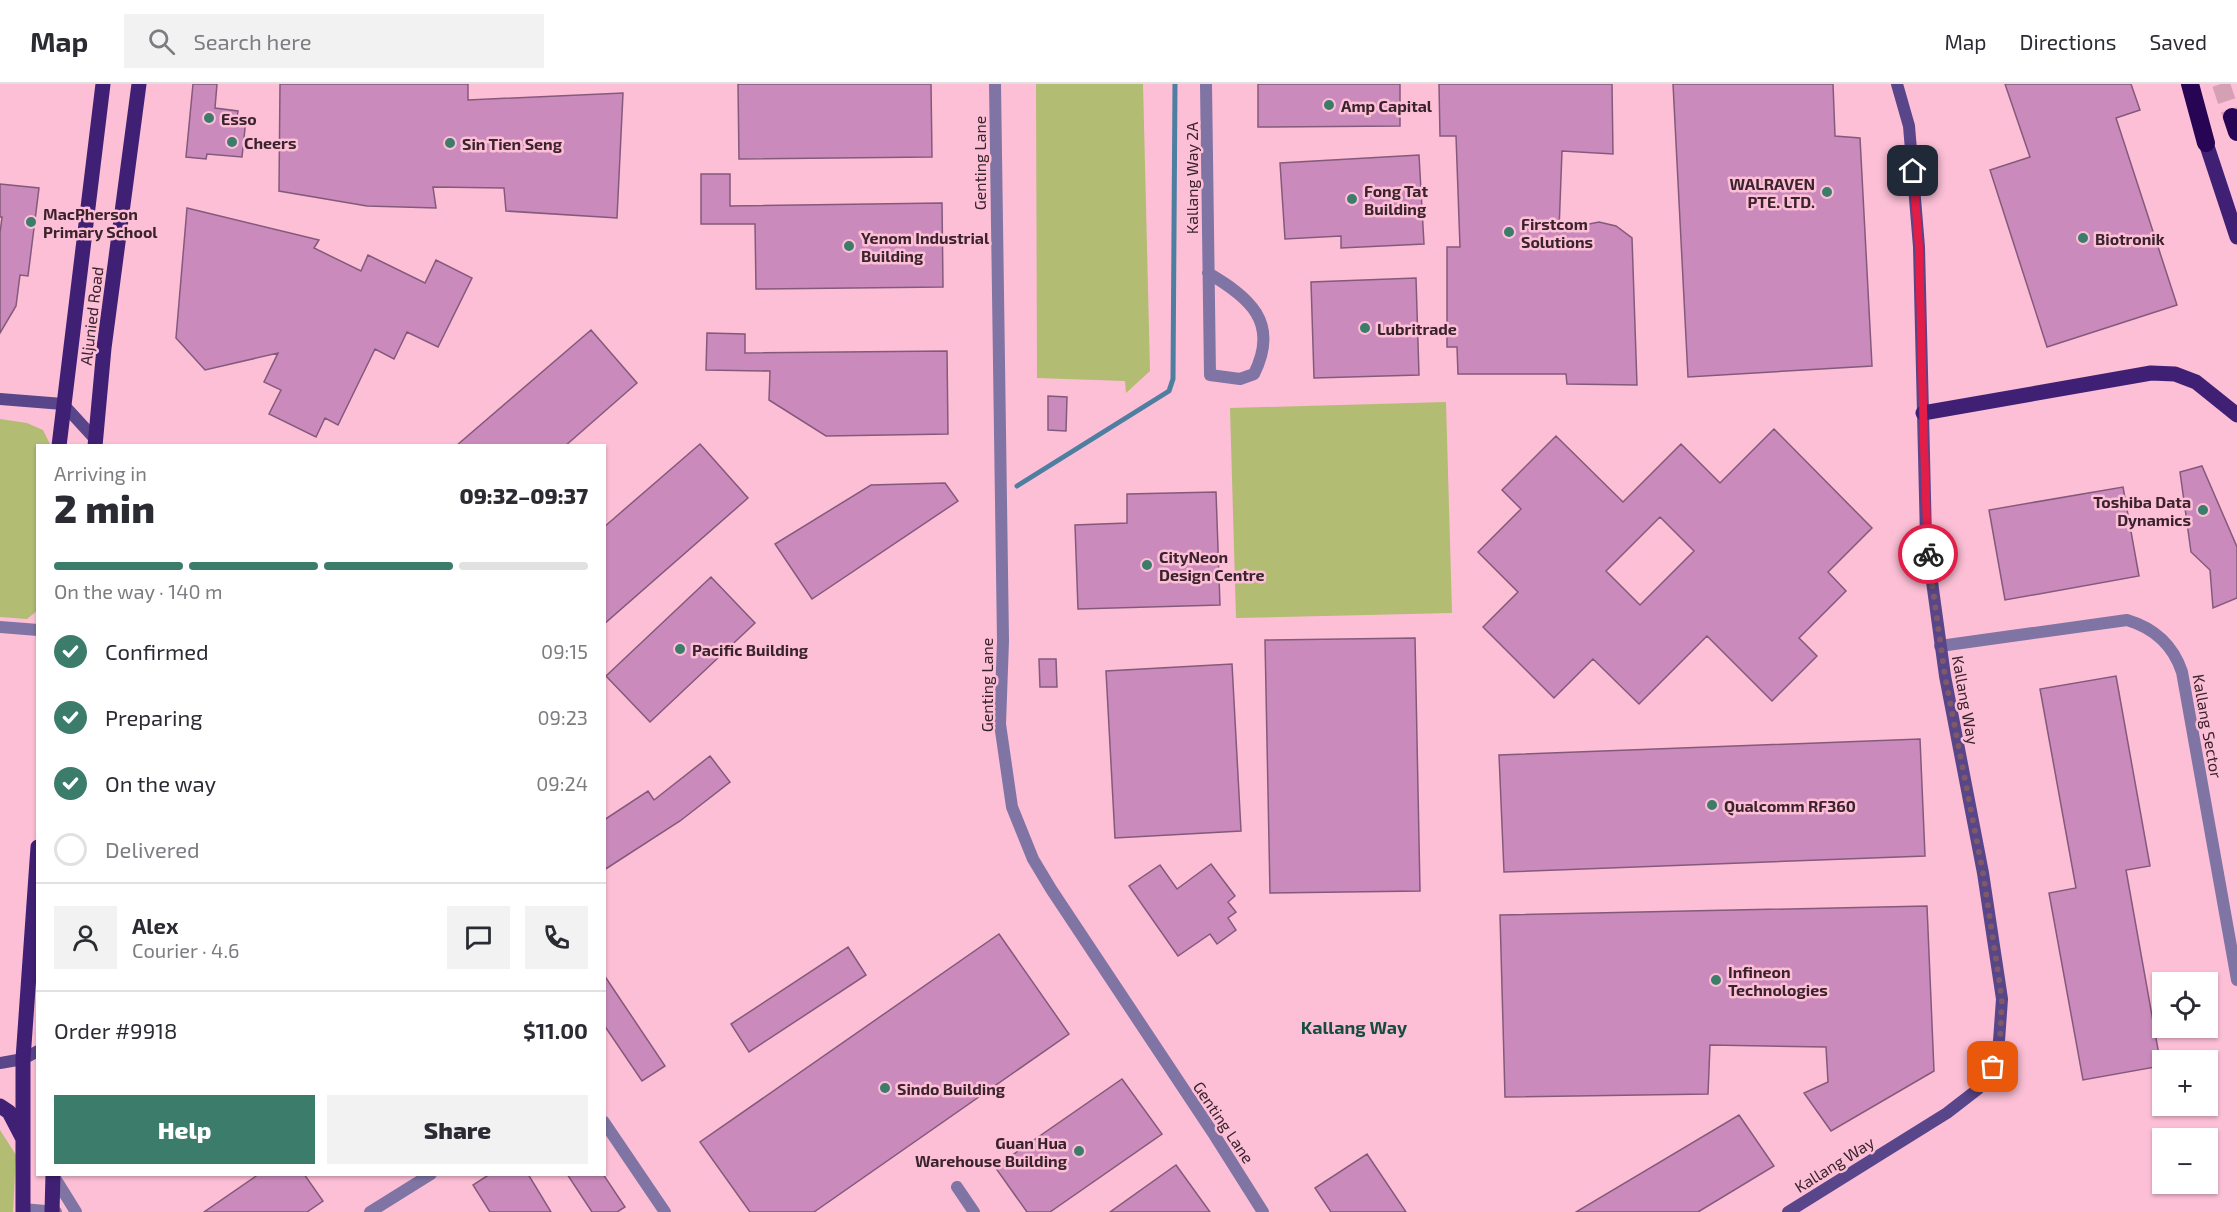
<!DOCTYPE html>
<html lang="en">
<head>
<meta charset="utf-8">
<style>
  body { margin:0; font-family:"Exo 2",sans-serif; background:#f2f2f3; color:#2b2b33; height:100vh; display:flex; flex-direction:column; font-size:22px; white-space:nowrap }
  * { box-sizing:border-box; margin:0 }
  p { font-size:20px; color:#7c7c81 }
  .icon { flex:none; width:33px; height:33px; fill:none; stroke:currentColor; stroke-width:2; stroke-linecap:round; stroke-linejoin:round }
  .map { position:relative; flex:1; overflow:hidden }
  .panel { position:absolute; left:36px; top:360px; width:570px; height:732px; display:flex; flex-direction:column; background:#fff; border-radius:0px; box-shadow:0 2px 4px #0004 }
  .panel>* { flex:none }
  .fabs { position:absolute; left:2152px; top:888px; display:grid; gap:12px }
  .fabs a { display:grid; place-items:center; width:66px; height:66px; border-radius:0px; background:#fff; box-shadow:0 2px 4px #0004; font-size:30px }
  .pin { position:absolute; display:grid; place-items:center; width:51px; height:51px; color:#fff; margin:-26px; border-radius:12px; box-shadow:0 3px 9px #0006 }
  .courier { position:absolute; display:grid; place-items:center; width:60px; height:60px; margin:-30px; border:4px solid #e11d48; border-radius:50%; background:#fff; color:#222; box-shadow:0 2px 8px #0007 }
  .overview em { font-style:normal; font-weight:800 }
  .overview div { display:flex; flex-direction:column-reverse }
  .overview { display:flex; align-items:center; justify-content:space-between; height:102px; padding:0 18px }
  h1 { font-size:39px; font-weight:800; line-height:45px }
  .bar { display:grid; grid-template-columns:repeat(4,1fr); gap:9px 6px; align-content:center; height:72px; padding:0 18px }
  .bar i { height:8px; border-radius:4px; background:#e1e1e2 }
  .bar .on { background:#3b7c6b }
  .bar p { grid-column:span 4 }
  .line { display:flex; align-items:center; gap:15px; padding:0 18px; border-top:2px solid #e1e1e2 }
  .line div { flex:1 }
  .round { display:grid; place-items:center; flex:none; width:63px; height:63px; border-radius:0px; background:#f2f2f3 }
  ol { padding:0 18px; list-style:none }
  li { display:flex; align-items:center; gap:18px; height:66px }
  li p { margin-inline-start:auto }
  li .icon { padding:6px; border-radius:50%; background:#3b7c6b; color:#fff; stroke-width:4 }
  li:last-child { color:#7c7c81 }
  li i { width:33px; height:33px; border:3px solid #e1e1e2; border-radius:50% }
  .button { display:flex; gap:12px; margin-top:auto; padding:12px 18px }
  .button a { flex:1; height:69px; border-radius:0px; background:#3b7c6b; color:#fff; font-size:24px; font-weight:800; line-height:69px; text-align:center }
  .button a+a { background:#f2f2f3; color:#2b2b33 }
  header { display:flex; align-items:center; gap:36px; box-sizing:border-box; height:84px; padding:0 30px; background:#fff; border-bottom:2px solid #e1e1e2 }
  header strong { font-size:28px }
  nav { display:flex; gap:33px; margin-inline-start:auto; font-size:21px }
  .search { width:420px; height:54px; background:#f2f2f3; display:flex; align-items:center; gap:15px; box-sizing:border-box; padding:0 21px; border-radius:0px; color:#7c7c81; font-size:22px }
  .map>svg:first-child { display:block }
</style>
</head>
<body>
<header>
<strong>Map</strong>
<div class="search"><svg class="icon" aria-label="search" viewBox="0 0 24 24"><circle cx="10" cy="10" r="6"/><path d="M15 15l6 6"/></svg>Search here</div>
<nav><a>Map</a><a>Directions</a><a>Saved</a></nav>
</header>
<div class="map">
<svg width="2237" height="1128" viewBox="0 0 2237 1128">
  <rect width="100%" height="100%" fill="#fcbfd6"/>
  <path fill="#b2bc73" d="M1036,0h107l7,287 -24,22 -1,-12 -88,-3z
    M1446,318l6,211 -216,5 -6,-210z
    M0,335l27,4 16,7 7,14v1l-12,1 -1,165 -10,8 -27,-2z
    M0,1046l16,25 -3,57h-13z"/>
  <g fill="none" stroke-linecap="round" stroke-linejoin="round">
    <path stroke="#4e7fa0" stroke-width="5" d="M1017,402l152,-95 4,-12 2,-295"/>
  </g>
  <path fill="#ca8bbc" stroke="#85597b" stroke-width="1.5" fill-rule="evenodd" d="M193,0h24l-2,24 23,3 -1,7 9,1 -4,38 -35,-3 -1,5 -20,-2z
    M280,0h188v16l155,-7 -6,125 -111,-7 -2,-23 -71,-1 3,21 -69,-2 -88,-15z
    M738,0h193l1,73 -193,2z
    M1258,0h142v42l-142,1z
    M1439,0h173l1,70 -51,-3 -3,79 40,-8 17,4 16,12 5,147 -70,-1 -1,-10h-108l-1,-27h-10v-100h13l-4,-111h-16z
    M1673,0h160l2,52 25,2 12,228 -184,11z
    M2005,0h126l9,26 -24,8 61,187 -130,42 -57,-177 40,-13z
    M1419,71l5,89 -83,4v-12l-56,3 -5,-76z
    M701,90h29v32l212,-3 1,84 -187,2 -1,-65h-54z
    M0,100l39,4 -11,88 -8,-1 -4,31 -16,27v-100l2,-16h-2z
    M187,124l132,32 -5,8 47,23 7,-16 57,28 11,-23 36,18 -34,69 -31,-15 -13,27 -19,-10 -37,76 -13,-7 -9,19 -47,-23 12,-24 -17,-8 14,-29 -73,17 -29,-32z
    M1416,194l3,97 -105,3 -3,-96z
    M591,246l46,53 -72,63h-109z
    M707,249l38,1v19l202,-2 1,83 -122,2 -57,-36 1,-29 -64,-1z
    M1048,312l19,1 -1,34 -18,-1z
    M1774,345l98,99 -44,44 18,19 -47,47 18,18 -45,45 -65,-65 -68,68 -46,-45 -39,39 -71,-71 35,-35 -40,-40 43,-43 -19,-19 54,-54 67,66 58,-58 39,39zM1660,433l34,34 -54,54 -34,-34z
    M700,360l48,54 -144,126v-97z
    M2202,382l35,81v51l-24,10 -3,-38 -19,-18 -11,-80z
    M945,399l13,18 -146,98 -37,-55 96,-59z
    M2123,403l16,89 -134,24 -16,-90z
    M1216,408l4,113 -142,4 -3,-84 52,-2v-29z
    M711,493l44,46 -105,99 -44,-46z
    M1415,554l5,253 -150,2 -5,-253z
    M1039,575h17l1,28h-17z
    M1232,580l9,167 -126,7 -9,-167z
    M2116,592l34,190 -24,4 35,196 -78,14 -34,-187 27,-5 -36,-199z
    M1920,655l5,117 -421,16 -5,-117z
    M710,672l20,26 -50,39 -76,49v-50l44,-29 6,9z
    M1211,780l24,32 -7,6 8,10 -8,6 8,12 -19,14 -7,-10 -32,22 -49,-70 31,-21 17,24z
    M1927,822l7,165 -103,60 -27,-38 24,-11 -2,-35 -116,-2 -2,49 -203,3 -5,-182z
    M999,850l70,100 -255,178h-64l-50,-70z
    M848,863l18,28 -117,77 -18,-28z
    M604,891l61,91 -23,15 -38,-56z
    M1122,995l40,55 -112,78h-23l-32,-45z
    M1739,1031l35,51 -76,46h-122z
    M1367,1070l39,58h-75l-16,-24z
    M1176,1081l34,47h-100z
    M259,1090h45l19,27 -16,11h-103z
    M490,1090h38l23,38h-61l-17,-27z
    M567,1090h36l22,33 -8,5h-25z"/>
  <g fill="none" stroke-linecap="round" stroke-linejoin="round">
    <path stroke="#d5a0b4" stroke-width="18" stroke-dasharray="18 9" stroke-linecap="butt" d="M2221,0l11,33"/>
    <path stroke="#7f74a3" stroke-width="12" d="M995,0l8,557 -3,83 12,83 21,52 18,30 164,247 48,76
      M1206,0l4,291 30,4 14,-5c26,-52 -5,-77 -46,-101
      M0,543l38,3
      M1940,562l187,-26c27,8 46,25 55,52l55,308
      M604,1038l61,90
      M53,1091l23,37
      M957,1103l17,25
      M23,1125l33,3
      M370,1128l61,-38"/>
    <path stroke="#594589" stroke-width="12" d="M0,315l63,5 32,35
      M0,979l23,-4 15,-8
      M1788,1128l159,-99 31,-24 15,-22 6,-26 3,-42 -19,-126 -38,-197 -19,-138 -7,-291 -10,-121 -12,-42"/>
    <path stroke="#3f2075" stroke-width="15" d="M2206,59l31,94
      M1923,329l228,-40 24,1 21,8 41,33
      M59,362l44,-362
      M95,362l9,-98 35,-264
      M0,1022l9,6 13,25
      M23,1128v-153l15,-212
      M52,1128l1,-38"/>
    <path stroke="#280455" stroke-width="18" d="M2190,0l16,59
      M2232,33l5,15"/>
  </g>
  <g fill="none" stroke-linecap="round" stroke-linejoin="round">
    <path stroke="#7e5a68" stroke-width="6" stroke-dasharray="0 10.8" d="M1928,470l17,122 38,197 19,126 -2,42 -7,26"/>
    <path stroke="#e11d48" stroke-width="8" d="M1913,87l6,76 5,198 4,109"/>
  </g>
  <g fill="#3b7c6b" stroke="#fcbfd6" stroke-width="2">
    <circle cx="1329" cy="21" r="6"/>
    <circle cx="209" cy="34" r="6"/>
    <circle cx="232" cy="58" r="6"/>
    <circle cx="450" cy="59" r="6"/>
    <circle cx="1827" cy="108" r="6"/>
    <circle cx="1352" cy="115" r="6"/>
    <circle cx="31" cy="138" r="6"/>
    <circle cx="1509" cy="148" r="6"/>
    <circle cx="2083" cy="154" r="6"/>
    <circle cx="849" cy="162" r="6"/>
    <circle cx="1365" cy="244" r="6"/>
    <circle cx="2203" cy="426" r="6"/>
    <circle cx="1147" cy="481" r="6"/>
    <circle cx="680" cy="565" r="6"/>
    <circle cx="1712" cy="721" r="6"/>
    <circle cx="1716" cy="896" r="6"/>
    <circle cx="885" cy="1004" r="6"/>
    <circle cx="1079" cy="1067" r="6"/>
  </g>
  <g text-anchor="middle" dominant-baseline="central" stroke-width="5" stroke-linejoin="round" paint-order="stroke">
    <g font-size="16" font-weight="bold" fill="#3a232c" stroke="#fcbfd6" text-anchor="start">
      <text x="1341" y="21">Amp Capital</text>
      <text x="221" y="34">Esso</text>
      <text x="244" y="58">Cheers</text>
      <text x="462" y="59">Sin Tien Seng</text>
      <text x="1815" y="99" text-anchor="end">WALRAVEN<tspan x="1815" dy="18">PTE. LTD.</tspan></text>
      <text x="1364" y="106">Fong Tat<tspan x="1364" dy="18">Building</tspan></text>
      <text x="43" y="129">MacPherson<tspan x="43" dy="18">Primary School</tspan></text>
      <text x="1521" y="139">Firstcom<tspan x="1521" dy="18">Solutions</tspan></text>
      <text x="861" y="153">Yenom Industrial<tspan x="861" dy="18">Building</tspan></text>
      <text x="2095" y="154">Biotronik</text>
      <text x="1377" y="244">Lubritrade</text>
      <text x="2191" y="417" text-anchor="end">Toshiba Data<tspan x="2191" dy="18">Dynamics</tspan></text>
      <text x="1159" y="472">CityNeon<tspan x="1159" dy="18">Design Centre</tspan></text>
      <text x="692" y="565">Pacific Building</text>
      <text x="1724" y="721">Qualcomm RF360</text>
      <text x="1728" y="887">Infineon<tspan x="1728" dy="18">Technologies</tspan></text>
      <text x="897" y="1004">Sindo Building</text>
      <text x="1067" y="1058" text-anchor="end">Guan Hua<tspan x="1067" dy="18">Warehouse Building</tspan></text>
    </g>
    <g font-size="16" fill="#3a232c" stroke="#fcbfd6">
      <text transform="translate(979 79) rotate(-90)">Genting Lane</text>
      <text transform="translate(1191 94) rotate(-90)">Kallang Way 2A</text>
      <text transform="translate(91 232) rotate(-83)">Aljunied Road</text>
      <text transform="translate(986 601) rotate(-90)">Genting Lane</text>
      <text transform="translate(1966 616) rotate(80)">Kallang Way</text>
      <text transform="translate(2208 642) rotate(80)">Kallang Sector</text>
      <text transform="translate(1224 1038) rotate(56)">Genting Lane</text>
      <text transform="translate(1834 1080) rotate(-32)">Kallang Way</text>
    </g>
    <g font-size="18" font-weight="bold" fill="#174d40" stroke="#fcbfd6">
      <text x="1354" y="943">Kallang Way</text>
    </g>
  </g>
</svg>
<div class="fabs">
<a><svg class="icon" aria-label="locate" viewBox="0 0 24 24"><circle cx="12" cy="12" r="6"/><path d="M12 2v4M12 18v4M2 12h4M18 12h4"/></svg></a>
<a>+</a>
<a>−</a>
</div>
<div class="pin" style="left:1993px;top:983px;background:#ea580c"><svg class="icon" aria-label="bag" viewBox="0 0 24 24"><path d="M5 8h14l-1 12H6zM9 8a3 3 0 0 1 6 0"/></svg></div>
<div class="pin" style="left:1913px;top:87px;background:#1f2937"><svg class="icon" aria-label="home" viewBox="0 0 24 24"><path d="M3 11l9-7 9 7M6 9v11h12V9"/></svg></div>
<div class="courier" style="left:1928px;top:470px"><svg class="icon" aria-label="bike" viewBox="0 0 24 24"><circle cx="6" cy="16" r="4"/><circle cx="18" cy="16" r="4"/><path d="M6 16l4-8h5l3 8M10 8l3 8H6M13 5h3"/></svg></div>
<section class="panel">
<div class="overview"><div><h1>2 min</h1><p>Arriving in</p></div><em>09:32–09:37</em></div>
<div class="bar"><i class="on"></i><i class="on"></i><i class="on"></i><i></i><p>On the way · 140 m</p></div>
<ol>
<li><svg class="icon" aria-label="check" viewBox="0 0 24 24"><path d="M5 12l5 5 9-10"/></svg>Confirmed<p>09:15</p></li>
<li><svg class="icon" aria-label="check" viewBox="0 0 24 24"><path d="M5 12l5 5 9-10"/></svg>Preparing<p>09:23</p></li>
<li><svg class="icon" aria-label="check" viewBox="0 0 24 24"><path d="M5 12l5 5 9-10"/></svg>On the way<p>09:24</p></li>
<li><i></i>Delivered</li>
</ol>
<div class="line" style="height:108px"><a class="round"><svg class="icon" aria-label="person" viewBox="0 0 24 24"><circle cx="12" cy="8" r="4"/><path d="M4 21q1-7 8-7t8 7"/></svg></a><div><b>Alex</b><p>Courier · 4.6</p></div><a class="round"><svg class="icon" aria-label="chat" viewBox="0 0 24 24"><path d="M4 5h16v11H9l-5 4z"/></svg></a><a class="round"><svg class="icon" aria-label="phone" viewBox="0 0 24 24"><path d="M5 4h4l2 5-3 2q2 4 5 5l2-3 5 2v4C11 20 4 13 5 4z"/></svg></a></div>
<div class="line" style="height:78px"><div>Order #9918</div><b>$11.00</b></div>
<div class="button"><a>Help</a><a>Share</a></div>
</section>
</div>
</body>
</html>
